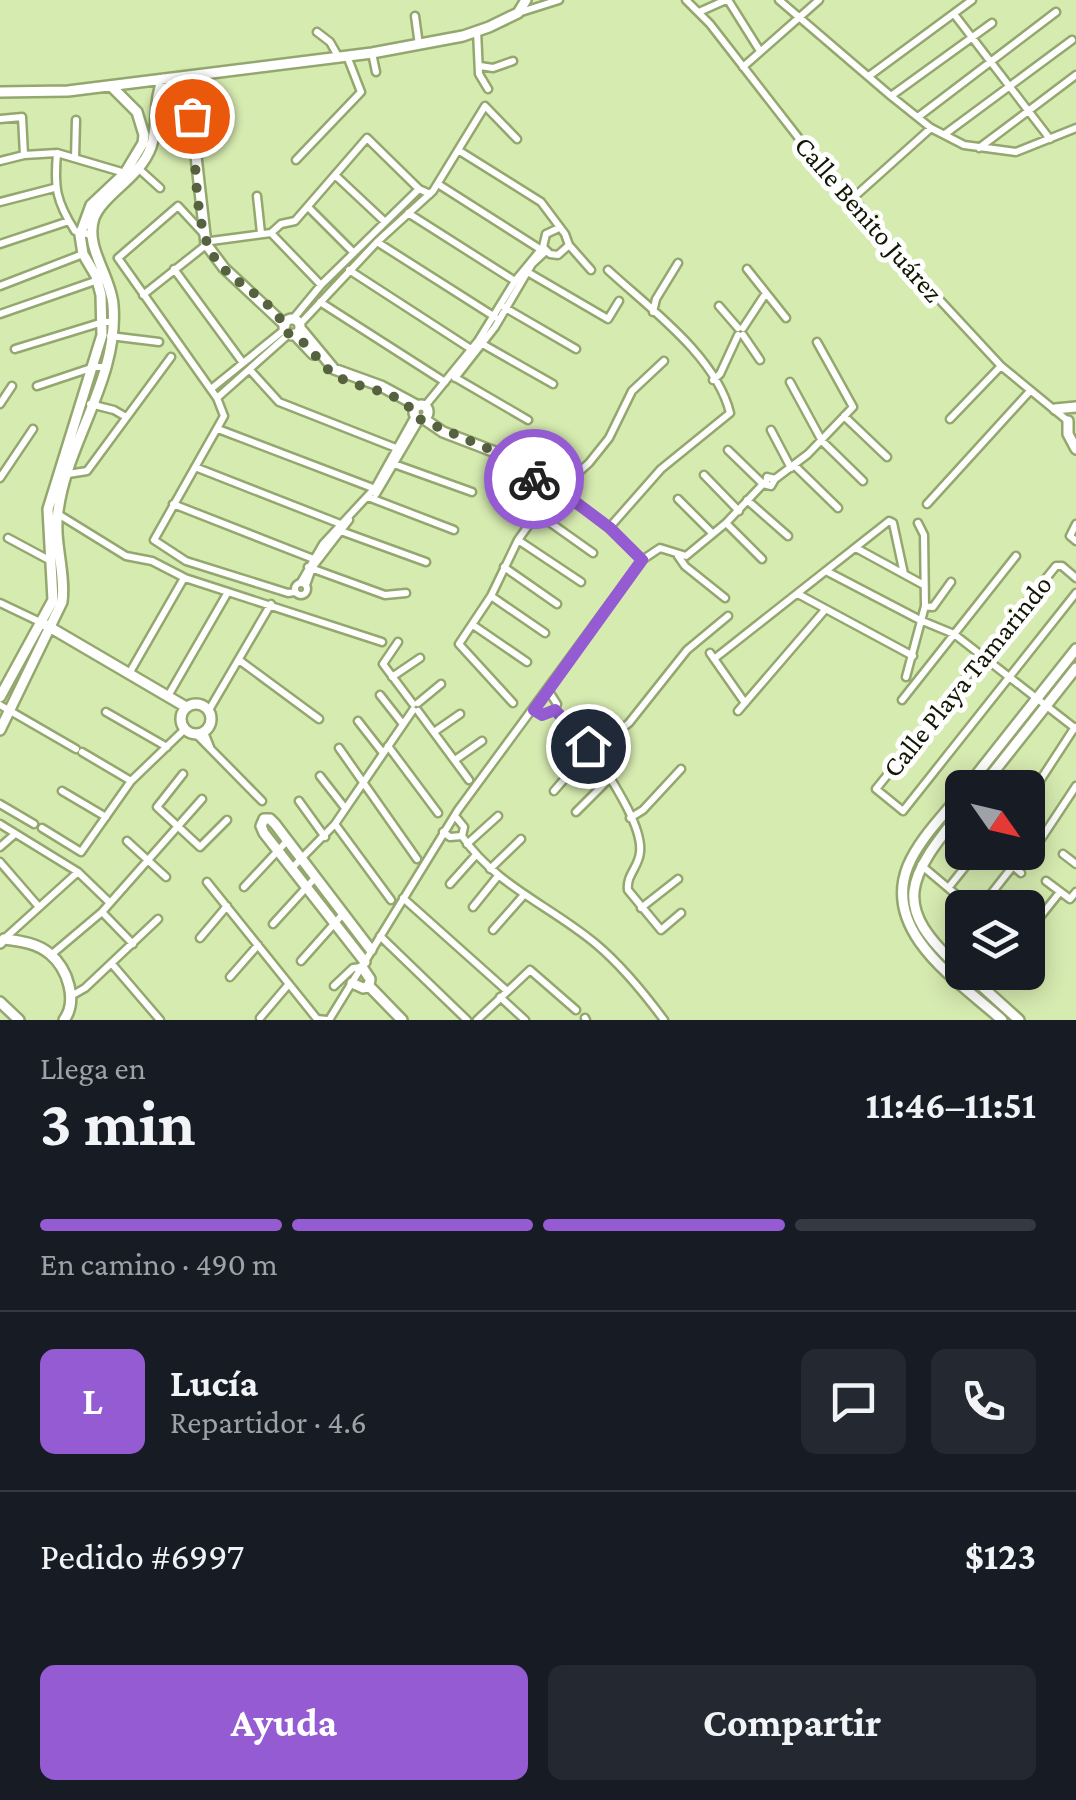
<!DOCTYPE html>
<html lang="es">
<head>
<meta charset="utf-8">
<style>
  body { margin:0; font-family:"Crimson Pro",serif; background:#242831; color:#f1f3f6; height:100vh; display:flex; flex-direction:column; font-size:38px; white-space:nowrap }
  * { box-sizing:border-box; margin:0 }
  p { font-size:32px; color:#9ea1a6 }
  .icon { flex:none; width:55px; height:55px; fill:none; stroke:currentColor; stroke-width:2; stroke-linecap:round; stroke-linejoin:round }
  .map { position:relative; height:1020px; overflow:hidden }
  .panel { display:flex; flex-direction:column; background:#171b24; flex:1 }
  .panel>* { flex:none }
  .needle { width:65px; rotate:124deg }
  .tools { position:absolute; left:945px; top:770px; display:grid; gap:20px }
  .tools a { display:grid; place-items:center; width:100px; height:100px; border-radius:15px; background:#171b24; box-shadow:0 5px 25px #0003; font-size:50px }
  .pin { position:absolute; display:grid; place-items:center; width:85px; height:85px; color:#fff; margin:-42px; border:5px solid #fff; border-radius:50%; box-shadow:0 2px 10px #0007 }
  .courier { position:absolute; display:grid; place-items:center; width:100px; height:100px; margin:-50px; border:8px solid #955bd3; border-radius:50%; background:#fff; color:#222; box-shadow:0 2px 12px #0007 }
  .summary em { font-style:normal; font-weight:700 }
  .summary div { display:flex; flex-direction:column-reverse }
  .summary { display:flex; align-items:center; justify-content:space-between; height:170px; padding:0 40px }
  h1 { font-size:65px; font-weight:700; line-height:75px }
  .bar { display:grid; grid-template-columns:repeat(4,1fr); gap:15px 10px; align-content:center; height:120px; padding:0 40px }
  .bar i { height:12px; border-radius:8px; background:#363941 }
  .bar .active { background:#955bd3 }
  .bar p { grid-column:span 4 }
  .line { display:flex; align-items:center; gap:25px; padding:0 40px; border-top:2px solid #363941 }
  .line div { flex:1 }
  .round { display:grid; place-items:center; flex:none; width:105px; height:105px; border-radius:15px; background:#242831 }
  .primary-button { display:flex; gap:20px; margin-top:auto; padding:20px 40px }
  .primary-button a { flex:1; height:115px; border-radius:15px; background:#955bd3; color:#fff; font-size:40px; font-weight:700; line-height:115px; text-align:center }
  .primary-button a+a { background:#242831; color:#f1f3f6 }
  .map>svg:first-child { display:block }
</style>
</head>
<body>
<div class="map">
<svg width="1076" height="1020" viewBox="0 0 1076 1020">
  <rect width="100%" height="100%" fill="#d6ebb0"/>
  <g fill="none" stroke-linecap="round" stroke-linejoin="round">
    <g stroke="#94a76e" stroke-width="11">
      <path id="street" d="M686,0l24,24 98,126 45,48 46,58 102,110 67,55
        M728,0l32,51
        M779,0l112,96 40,32 33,17 52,7 60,-24
        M699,12l27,-12
        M518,13l41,-13
        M954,14l96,125
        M415,16l4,29
        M477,31l2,43 9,15
        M317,32l13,10 8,14
        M372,53l4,19
        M480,66l13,2 20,-7
        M743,67l76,-67
        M869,76l103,-76
        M891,96l101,-73
        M918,117l138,-105
        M0,119l22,-2 2,38
        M945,134l127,-94
        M979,148l97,-73
        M458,150l83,52 24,32 4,11 22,25
        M57,153c-3,35 -1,48 18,78l16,4
        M75,158l1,-38
        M296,160l65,-68 -14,-36
        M0,161l24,-6 33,-2 68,20
        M139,169l21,19
        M335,175l49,46
        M438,184l102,65
        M257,196l4,37
        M853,198l78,-70
        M0,202l54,-14
        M309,208l44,44
        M408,213l107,68
        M559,228l-13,6 -3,13 7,7 8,1 11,-10
        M203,233l-25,-27 -60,52 99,140 7,18 -70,124 32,21 102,32 7,-1
        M271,233l50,52
        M377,242l118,75
        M0,244l69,-23
        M174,269l69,94
        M747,269l39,49
        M349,270l125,81
        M524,270l84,49 11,-18
        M608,270c41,38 108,86 122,143l-69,56 -52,59
        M0,286l83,-32
        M143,295l68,-54 60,-8 10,-9 14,-3 72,-83 52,51
        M320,302l125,80
        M502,306l74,43
        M719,306l19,22
        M653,312l3,-13 22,-36
        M0,314l98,-34
        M293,319l28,-34 98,-96 11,5
        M300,324l77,-82 56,-51 52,-85 32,33
        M743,328l23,-35
        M743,335l17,25
        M110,336l49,6
        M479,342l74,42
        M15,349l88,-27h10
        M250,370l29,32 122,48
        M455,378l40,-51 37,-63 14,-13
        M456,378l72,42
        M713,380l7,-6 18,-39
        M790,382l32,59 41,40
        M37,386l57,-19h11
        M211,389l74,-60
        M217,398l72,-64
        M0,404l12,-18
        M90,404l24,6 12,7
        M425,406l53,-65 37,-60 28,-34
        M844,416l43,41
        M950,419l51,-53
        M218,429l160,61
        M771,430l20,38
        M728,450l35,34
        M394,464l78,28
        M795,466l43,42
        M195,467l148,58
        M68,474l19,-3 84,-114
        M704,475l35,36
        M0,478l33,-49
        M775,479l33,-25 45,-47 -36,-65
        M568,482l21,-19 20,-25 23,-47 32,-30
        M376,494l44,-75
        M566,495l43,33 33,32
        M368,497l86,33
        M678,499l34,34
        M747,500l41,36
        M173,504l143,56
        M927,504l103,-113
        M58,514l68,42 26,5 33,17 197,64
        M538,514l55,39
        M726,523l36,36
        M1076,524l-6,12 6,5
        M338,530l88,32
        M8,538l41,22
        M518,540l63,42
        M856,548l66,36
        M678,556l7,10 40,32
        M308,567l77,28 21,-2
        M504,567l53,37
        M828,572l92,48 34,14 122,95
        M1076,578l-14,-12h-6l-180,223 27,22 173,-218
        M301,582l22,-38 52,-56 40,-72
        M295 589a6 6 0 1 1 12 0a6 6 0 1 1-12 0Z
        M306,585l6,-17 37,-48
        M798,594l115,62
        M491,596l54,37
        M0,603l40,19
        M925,606l8,1 18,-25
        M473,625l54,37
        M398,642l-15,22 30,40
        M710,653l35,50
        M714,659l175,-138 4,2 11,51
        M239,660l80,59
        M130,672l54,-94
        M392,677l28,-19
        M906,677l19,-71 -1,-71 -6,-12
        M548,690l9,14 -2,6 33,36
        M380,695l22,28
        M168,696l60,-104
        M902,700l114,-144
        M418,703l23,-19
        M513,703l-54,-59 32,-48 27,-56 30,-42
        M0,705l76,44
        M209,710l62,-106
        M534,710l9,5 12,-5
        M418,711l51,69
        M738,711l86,-100
        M106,712l61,35
        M358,721l25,32
        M204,732l6,15
        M434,732l26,-18
        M196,734l66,67
        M388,746l50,67
        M339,748l78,111
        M597,748l32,-25 58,-73 41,-34
        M82,752l49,29
        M596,755c14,23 47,71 44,97 -1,15 -14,23 -12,38l33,40 20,-17
        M455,760l27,-19
        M183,774l-26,33 43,40 27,-27
        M320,776l25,32
        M62,791l44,26
        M554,791l32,-37
        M1028,799l47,-72
        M299,801l26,36
        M0,804l34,20
        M576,812l34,-34
        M455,816l9,11 -2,9
        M630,818l13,-8 38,-41
        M0,824l78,48 30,29
        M335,824l56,76
        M42,828l39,24 50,-71 54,-52
        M443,832l7,5 12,-1
        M1028,835l10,7
        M462,836c34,50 89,70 134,108 25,21 48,49 68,76
        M127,841l39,36
        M467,844l31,-28
        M0,847l15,-13
        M1033,851l43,-65
        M997,852l24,21
        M1063,854l13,10
        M0,862l39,45
        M921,865l51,43
        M293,867l42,-43 78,-114
        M490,869l31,-30
        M1046,881l24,18 6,-7
        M207,882l110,137 10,1
        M450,884l25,-28
        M244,887l43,-46
        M949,887l28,-35
        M403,898l103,92
        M473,907l25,-31
        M641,908l37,-29
        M980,908l33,-42
        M102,912l31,32
        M273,924l42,-46
        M493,930l30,-34
        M1028,932l32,-40
        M380,936l87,84
        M5,938l73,-66
        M200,938l27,-32
        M51,955l51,-43 100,-113
        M301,961l41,-46
        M112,964l48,56
        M230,977l28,-32
        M334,986l19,-18 9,-1
        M982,986l11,-14
        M71,996l14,-8 73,-69
        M500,997l25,23
        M260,1018l28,-33
        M585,1018l1,2
        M329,1020l129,-210 184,-250 18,-12 26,8 40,-33 37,-39 8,2 4,-7 -8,-2 -1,6
        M477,1020l53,-50 46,40"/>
    </g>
    <g stroke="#94a76e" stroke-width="14">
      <path id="secondary" d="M197,75l4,71
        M187,77l19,167 18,24 61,57
        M0,92l68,-1 304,-38 91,-17 26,-9 29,-14 8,-13
        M284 327a8 8 0 1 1 16 0a8 8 0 1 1-16 0Z
        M300,328l34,41 47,17 37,20
        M294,334l19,20
        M414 412a7 7 0 1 1 14 0a7 7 0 1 1-14 0Z
        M1055,409l21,-2
        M424,419l19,13 60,23 40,32
        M1068,421v13l8,15
        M528,466l17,14
        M543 487a13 13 0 1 1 26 0a13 13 0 1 1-26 0Z
        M46,625l140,82
        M0,697l53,-97 -5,-91 54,-174 -1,-40 -5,-19 -13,-22 -3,-19 11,-30 34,-32 18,-30 1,-8 -7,-23 -26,-26
        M181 719a15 15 0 1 1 30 0a15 15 0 1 1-30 0Z
        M0,730l62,-128c4,-30 -9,-60 -4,-91 9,-70 61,-132 55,-206 -2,-29 -29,-58 -19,-87 9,-24 46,-40 57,-71 8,-22 2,-46 12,-68
        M966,788l110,-139
        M981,788l95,-120
        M962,792c-18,23 -43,47 -54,74 -27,67 52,116 94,154
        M962,810c-54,68 -74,95 0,160
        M264,819l-3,7 3,7 101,129
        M264,819h6l5,5 96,126
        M0,943l4,-4c16,2 33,4 46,15 18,15 28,47 14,66
        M362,967l8,12 -1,7 33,34
        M966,972l53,48
        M352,983l11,5 6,-2
        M0,1002l19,18"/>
    </g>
    <use href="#street" stroke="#fff" stroke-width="6"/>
    <use href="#secondary" stroke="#fff" stroke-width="9"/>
  </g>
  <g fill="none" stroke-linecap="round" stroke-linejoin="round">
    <path stroke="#566140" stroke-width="10" stroke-dasharray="0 18" d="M192,116c5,40 0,114 25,145 20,26 60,40 70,72 21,6 30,30 48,42 27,17 67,13 82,43l86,37 31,24"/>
    <path stroke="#955bd3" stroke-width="12" d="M534,479l14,19 10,2 8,-5 44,33 32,32 -108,150 8,5 13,-5 33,36"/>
  </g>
  <g text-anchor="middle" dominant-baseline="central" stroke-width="10" stroke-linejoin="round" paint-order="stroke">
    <g font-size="28" fill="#111703" stroke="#fff">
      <text transform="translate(869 219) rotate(49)">Calle Benito Juárez</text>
      <text transform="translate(967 676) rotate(-51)">Calle Playa Tamarindo</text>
    </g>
  </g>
</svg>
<div class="tools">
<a><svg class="needle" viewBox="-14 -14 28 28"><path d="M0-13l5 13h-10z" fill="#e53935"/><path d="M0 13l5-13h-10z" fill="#9ea1a6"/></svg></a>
<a><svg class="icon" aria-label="layers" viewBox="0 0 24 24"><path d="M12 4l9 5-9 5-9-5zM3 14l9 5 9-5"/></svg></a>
</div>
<div class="pin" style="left:192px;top:116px;background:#ea580c"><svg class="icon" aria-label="bag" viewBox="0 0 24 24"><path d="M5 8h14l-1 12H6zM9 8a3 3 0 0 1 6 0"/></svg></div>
<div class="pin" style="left:588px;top:746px;background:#1f2937"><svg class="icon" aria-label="home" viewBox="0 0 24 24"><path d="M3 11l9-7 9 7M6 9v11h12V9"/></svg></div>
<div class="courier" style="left:534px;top:479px"><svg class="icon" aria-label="bike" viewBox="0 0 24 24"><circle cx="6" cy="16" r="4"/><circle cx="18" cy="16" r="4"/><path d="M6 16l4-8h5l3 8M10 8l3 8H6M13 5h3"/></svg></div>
</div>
<section class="panel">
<div class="summary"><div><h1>3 min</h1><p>Llega en</p></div><em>11:46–11:51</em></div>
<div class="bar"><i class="active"></i><i class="active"></i><i class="active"></i><i></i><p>En camino · 490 m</p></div>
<div class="line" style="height:180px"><b class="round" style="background:#955bd3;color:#fff">L</b><div><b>Lucía</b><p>Repartidor · 4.6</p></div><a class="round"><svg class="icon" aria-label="chat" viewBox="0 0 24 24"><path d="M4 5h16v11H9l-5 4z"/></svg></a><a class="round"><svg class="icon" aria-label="phone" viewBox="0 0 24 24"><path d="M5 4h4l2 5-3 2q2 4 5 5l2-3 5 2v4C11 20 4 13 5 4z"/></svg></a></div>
<div class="line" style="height:130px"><div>Pedido #6997</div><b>$123</b></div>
<div class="primary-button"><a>Ayuda</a><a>Compartir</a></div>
</section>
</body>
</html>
